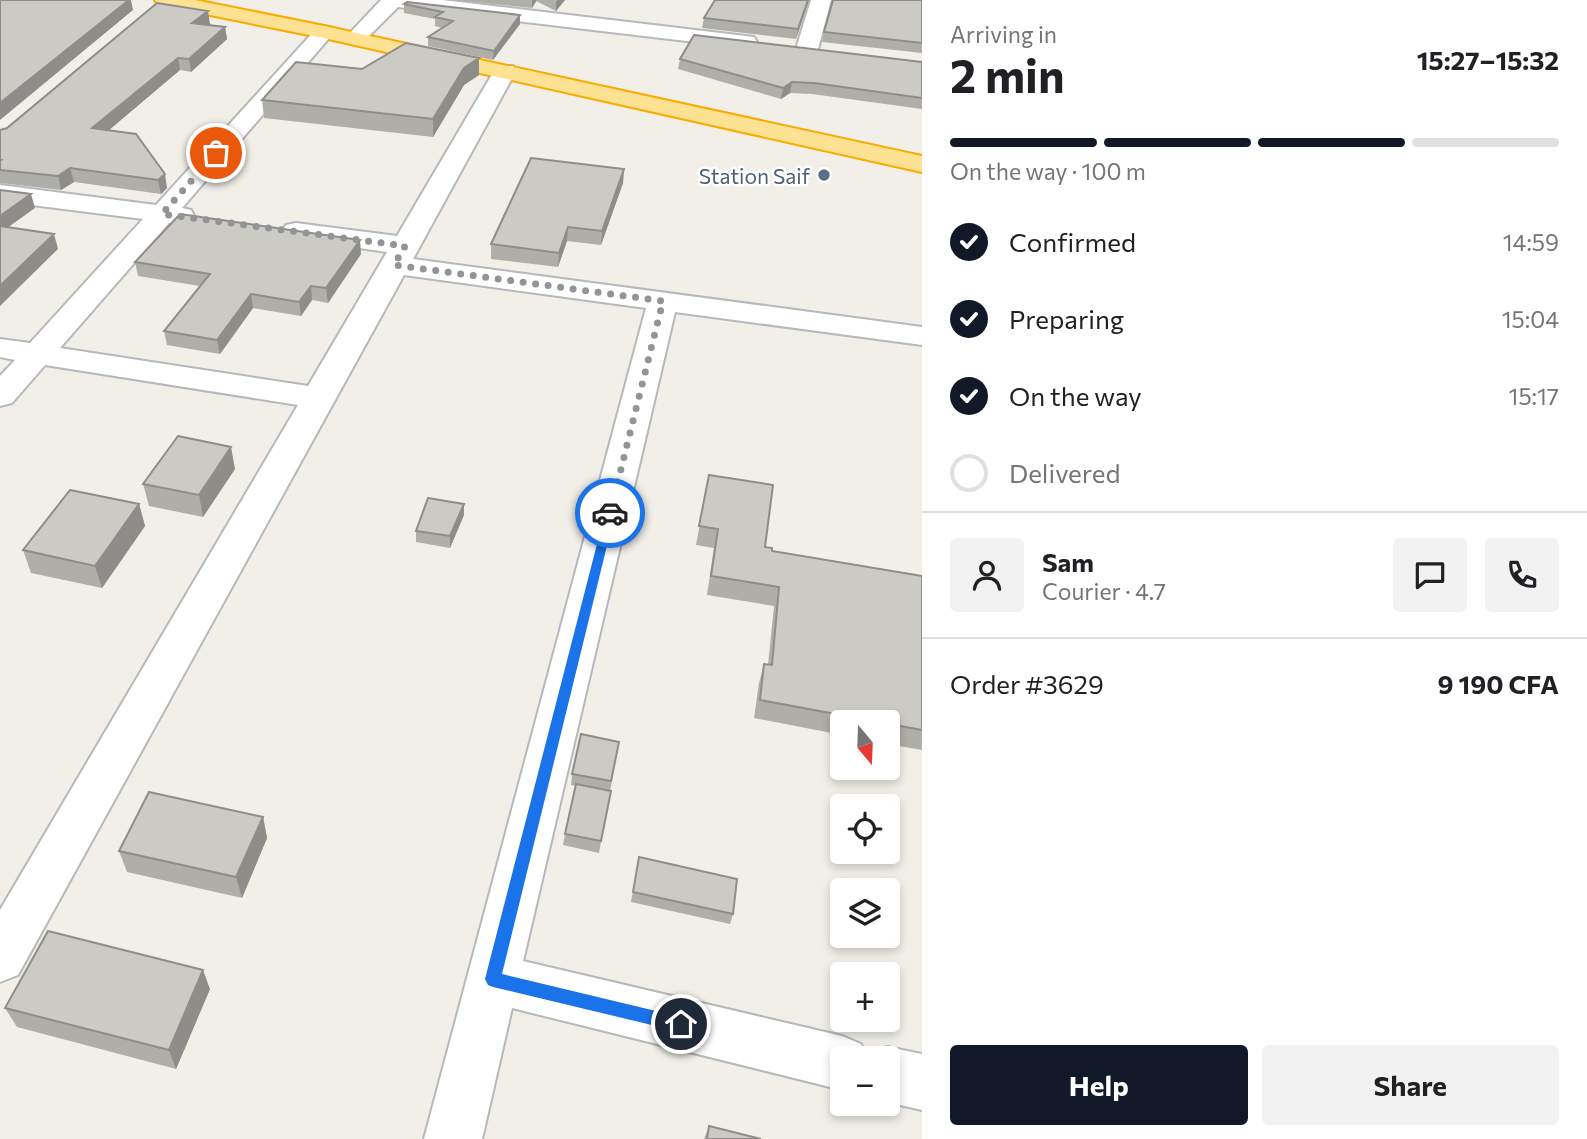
<!DOCTYPE html>
<html lang="en">
<head>
<meta charset="utf-8">
<style>
  body { margin:0; font-family:Commissioner,sans-serif; background:#f2f2f2; color:#202124; height:100vh; display:flex; flex-direction:column; font-size:26px; white-space:nowrap }
  * { box-sizing:border-box; margin:0 }
  p { font-size:23px; color:#757577 }
  .icon { flex:none; width:38px; height:38px; fill:none; stroke:currentColor; stroke-width:2; stroke-linecap:round; stroke-linejoin:round }
  .map { position:relative; flex:1; overflow:hidden }
  .side { display:flex; flex-direction:column; background:#fff; width:665px }
  .side>* { flex:none }
  .needle { width:46px; rotate:161deg }
  .fabs { position:absolute; left:830px; top:710px; display:grid; gap:14px }
  .fabs a { display:grid; place-items:center; width:70px; height:70px; border-radius:7px; background:#fff; box-shadow:0 4px 10px #0003; font-size:35px }
  .pin { position:absolute; display:grid; place-items:center; width:60px; height:60px; color:#fff; margin:-30px; border:4px solid #fff; border-radius:50%; box-shadow:0 2px 7px #0007 }
  .courier { position:absolute; display:grid; place-items:center; width:70px; height:70px; margin:-35px; border:5px solid #1a73e8; border-radius:50%; background:#fff; color:#222; box-shadow:0 2px 9px #0007 }
  .head em { font-style:normal; font-weight:700 }
  .head div { display:flex; flex-direction:column-reverse }
  .head { display:flex; align-items:center; justify-content:space-between; height:119px; padding:0 28px }
  h1 { font-size:46px; font-weight:700; line-height:52px }
  .bar { display:grid; grid-template-columns:repeat(4,1fr); gap:10px 7px; align-content:center; height:84px; padding:0 28px }
  .bar i { height:9px; border-radius:5px; background:#e0e0e0 }
  .bar .current { background:#111827 }
  .bar p { grid-column:span 4 }
  .line { display:flex; align-items:center; gap:18px; padding:0 28px; border-top:2px solid #e0e0e0 }
  .line div { flex:1 }
  .round { display:grid; place-items:center; flex:none; width:74px; height:74px; border-radius:7px; background:#f2f2f2 }
  ol { padding:0 28px; list-style:none }
  li { display:flex; align-items:center; gap:21px; height:77px }
  li p { margin-inline-start:auto }
  li .icon { padding:7px; border-radius:50%; background:#111827; color:#fff; stroke-width:4 }
  li:last-child { color:#757577 }
  li i { width:38px; height:38px; border:4px solid #e0e0e0; border-radius:50% }
  .primary-button { display:flex; gap:14px; margin-top:auto; padding:14px 28px }
  .primary-button a { flex:1; height:80px; border-radius:7px; background:#111827; color:#fff; font-size:28px; font-weight:700; line-height:80px; text-align:center }
  .primary-button a+a { background:#f2f2f2; color:#202124 }
  main { display:flex; flex:1; min-height:0 }
  .map>svg:first-child { display:block }
</style>
</head>
<body>
<main>
<div class="map">
<svg width="922" height="1139" viewBox="0 0 922 1139">
  <rect width="100%" height="100%" fill="#f1efe8"/>
  <g fill="none" stroke-linecap="round" stroke-linejoin="round">
    <g stroke="#b5b8bc" stroke-width="4">
      <path id="street" d="M381,0h61l304,36 8,1 3,5 -3,5 -8,1 -348,-41 -36,36h-14l-4,-4 4,-4z
        M811,0h20l-13,49 -3,5h-16l-3,-5z
        M324,26l7,2 3,4 -3,4 -149,172 9,2 3,6 -3,6 -22,1 -109,125 248,38 79,-134 -91,-13 -10,-2 -4,-6 4,-6 10,-2 101,13 97,-165 3,-5h16l3,5 -103,188 509,68v18l-247,-33 -152,649 319,75 19,8 6,13 20,-10 35,7v56l-35,-8v-43h-45v31l-330,-82 -30,131h-58l222,-831 -242,-33 -386,700 -18,7v-72l298,-505 -253,-40 -33,38 -12,3v-30l15,-16 -15,-3v-18l30,4 113,-124 -143,-18v-16l156,20 161,-177z"/>
    </g>
    <g stroke="#f9ab00" stroke-width="4">
      <path id="highway" d="M155,0h40l129,26 598,130v16l-598,-134 -159,-32 -7,-2z"/>
    </g>
    <use href="#street" fill="#fff" fill-rule="evenodd"/>
    <use href="#highway" fill="#fde293" fill-rule="evenodd"/>
  </g>
  <path fill="#afaea9" d="M454,0h111l-9,11 -20,-10 -4,7z
    M715,0h94l-13,39 -94,-11 2,-10z
    M922,0v53l-100,-11 2,-10z
    M404,4l116,20 -27,36 -65,-14v-9l14,-9 -7,-2v-7l-31,-6z
    M210,24l-2,1 17,2 2,12 -36,33 -11,-2 -71,60 58,58 -6,6 -87,-12 -13,8 -61,-7v-53l7,-2z
    M680,59l242,3v47l-110,-15 -22,-1 -9,6 -103,-30z
    M362,69l117,6 -15,10 -31,52 -169,-19 -2,-18z
    M624,169l-1,14 -22,62 -34,-4 -9,26 -67,-8v-15z
    M361,254l-33,49 -16,-3 -11,16 -48,-8 -33,46 -53,-9 -3,-14 36,-45 -62,-10 -3,-14z
    M235,469l-32,48 -54,-11 -6,-22z
    M709,475l56,72 7,4 150,25v174l-35,-6v-21h-45v12l-88,-17 5,-35 5,-19 4,1 6,-59 -67,-11 7,-47 -18,-3z
    M139,504l6,22 -43,62 -71,-15 -8,-23z
    M464,504v11l-14,33 -34,-6v-11z
    M619,742l-20,111 -36,-8 2,-11 11,-48 -5,-1 1,-11z
    M263,817l4,21 -25,60 -115,-26 -8,-21z
    M639,857l94,57 -3,10 -99,-22z
    M210,989l-34,80 -159,-42 -12,-19z
    M709,1126l52,13h-57z"/>
  <path fill="#8f8d8a" d="M129,0h2l2,10 -133,110v-17z
    M532,0h5l-5,8z
    M558,0h7l-9,11v-9z
    M808,0h1l-13,39 2,-10z
    M208,11l2,13 -16,11 -2,-12z
    M520,15v9l-27,36 1,-9z
    M225,27l2,12 -36,33 -2,-13z
    M178,58l2,12 -84,71 -4,-13z
    M479,58v17l-15,10 -31,52v-18l31,-51z
    M792,82l-2,11 -9,6 2,-11z
    M70,168l4,14 -13,8 -3,-14z
    M624,169l-1,14 -22,62 1,-14z
    M165,174l2,14 -6,6 -3,-14z
    M31,194l4,14 -35,25v-17z
    M568,227l-1,14 -9,26 1,-14z
    M54,234l4,15 -58,57v-20z
    M360,240l1,14 -33,49 -2,-15z
    M311,286l1,14 -11,16 -2,-14z
    M251,294l2,14 -33,46 -3,-14z
    M231,447l4,22 -32,48 -4,-22z
    M139,504l6,22 -43,62 -7,-22z
    M464,504v11l-14,33v-12z
    M263,817l4,21 -25,60 -6,-21z
    M203,970l7,19 -34,80 -7,-19z"/>
  <path fill="#cccac5" stroke="#8f8d8a" stroke-width="2" d="M0,0h129l-129,103z
    M715,0h93l-10,29 -94,-11z
    M833,0h89v43l-98,-11z
    M407,2l113,13 -26,36 -66,-14 25,-16 -18,-4 8,-5 -39,-8z
    M157,3l51,8 -16,12 33,4 -36,32 -11,-1 -86,70 44,6 29,40 -7,6 -88,-12 -12,8 -58,-6v-9l1,-1h-1v-30l7,-2z
    M694,35l228,27v36l-108,-15 -22,-1 -9,6 -103,-29z
    M406,43l73,15 -15,10 -31,51 -171,-19 34,-38 66,7z
    M531,158l93,11 -22,62 -34,-4 -9,26 -68,-9z
    M0,190l31,4 -31,22z
    M180,214l180,26 -34,48 -15,-2 -12,16 -48,-8 -34,46 -53,-9 46,-57 -75,-12z
    M0,226l54,8 -54,52z
    M178,436l53,11 -32,48 -56,-11z
    M709,475l64,10 -8,62 7,1v3l150,25v154l-162,-30 4,-36 8,1 7,-78 -68,-11 7,-47 -19,-3z
    M70,490l69,14 -44,62 -72,-16z
    M428,498l36,6 -14,32 -34,-5z
    M581,734l38,8 -8,39 -39,-7z
    M576,784l35,7 -10,50 -36,-7z
    M149,792l114,25 -27,60 -117,-26z
    M639,857l98,22 -4,35 -100,-22z
    M48,931l155,39 -34,80 -164,-42z
    M709,1126l52,13h-54z"/>
  <path fill="#1a73e8" d="M610,509l5,4 -113,461 179,43 5,2 3,5 -3,6 -5,2 -188,-45 -5,-2 -3,-6 120,-466z"/>
  <g fill="none" stroke-linecap="round" stroke-linejoin="round">
    <path stroke="#929495" stroke-width="7" stroke-dasharray="0 12.6" d="M216,153l-54,61 243,32 -11,19 269,36 -53,212"/>
  </g>
  <circle fill="#5c6f8a" stroke="#fff" stroke-width="2.5" cx="824" cy="175" r="7"/>
  <g text-anchor="middle" dominant-baseline="central" stroke-width="5" stroke-linejoin="round" paint-order="stroke">
    <g font-size="21" fill="#4e5e75" stroke="#fff" text-anchor="end">
      <text x="810" y="175">Station Saif</text>
    </g>
  </g>
</svg>
<div class="fabs">
<a><svg class="needle" viewBox="-14 -14 28 28"><path d="M0-13l5 13h-10z" fill="#e53935"/><path d="M0 13l5-13h-10z" fill="#757577"/></svg></a>
<a><svg class="icon" aria-label="locate" viewBox="0 0 24 24"><circle cx="12" cy="12" r="6"/><path d="M12 2v4M12 18v4M2 12h4M18 12h4"/></svg></a>
<a><svg class="icon" aria-label="layers" viewBox="0 0 24 24"><path d="M12 4l9 5-9 5-9-5zM3 14l9 5 9-5"/></svg></a>
<a>+</a>
<a>−</a>
</div>
<div class="pin" style="left:216px;top:153px;background:#ea580c"><svg class="icon" aria-label="bag" viewBox="0 0 24 24"><path d="M5 8h14l-1 12H6zM9 8a3 3 0 0 1 6 0"/></svg></div>
<div class="pin" style="left:681px;top:1024px;background:#1f2937"><svg class="icon" aria-label="home" viewBox="0 0 24 24"><path d="M3 11l9-7 9 7M6 9v11h12V9"/></svg></div>
<div class="courier" style="left:610px;top:513px"><svg class="icon" aria-label="car" viewBox="0 0 24 24"><path d="M5 17H2v-5l4-1 3-4h7l3 4 3 1v5h-3M9 17h6M6 11h13"/><circle cx="7" cy="17" r="2"/><circle cx="17" cy="17" r="2"/></svg></div>
</div>
<section class="side">
<div class="head"><div><h1>2 min</h1><p>Arriving in</p></div><em>15:27–15:32</em></div>
<div class="bar"><i class="current"></i><i class="current"></i><i class="current"></i><i></i><p>On the way · 100 m</p></div>
<ol>
<li><svg class="icon" aria-label="check" viewBox="0 0 24 24"><path d="M5 12l5 5 9-10"/></svg>Confirmed<p>14:59</p></li>
<li><svg class="icon" aria-label="check" viewBox="0 0 24 24"><path d="M5 12l5 5 9-10"/></svg>Preparing<p>15:04</p></li>
<li><svg class="icon" aria-label="check" viewBox="0 0 24 24"><path d="M5 12l5 5 9-10"/></svg>On the way<p>15:17</p></li>
<li><i></i>Delivered</li>
</ol>
<div class="line" style="height:126px"><a class="round"><svg class="icon" aria-label="person" viewBox="0 0 24 24"><circle cx="12" cy="8" r="4"/><path d="M4 21q1-7 8-7t8 7"/></svg></a><div><b>Sam</b><p>Courier · 4.7</p></div><a class="round"><svg class="icon" aria-label="chat" viewBox="0 0 24 24"><path d="M4 5h16v11H9l-5 4z"/></svg></a><a class="round"><svg class="icon" aria-label="phone" viewBox="0 0 24 24"><path d="M5 4h4l2 5-3 2q2 4 5 5l2-3 5 2v4C11 20 4 13 5 4z"/></svg></a></div>
<div class="line" style="height:91px"><div>Order #3629</div><b>9 190 CFA</b></div>
<div class="primary-button"><a>Help</a><a>Share</a></div>
</section>
</main>
</body>
</html>
